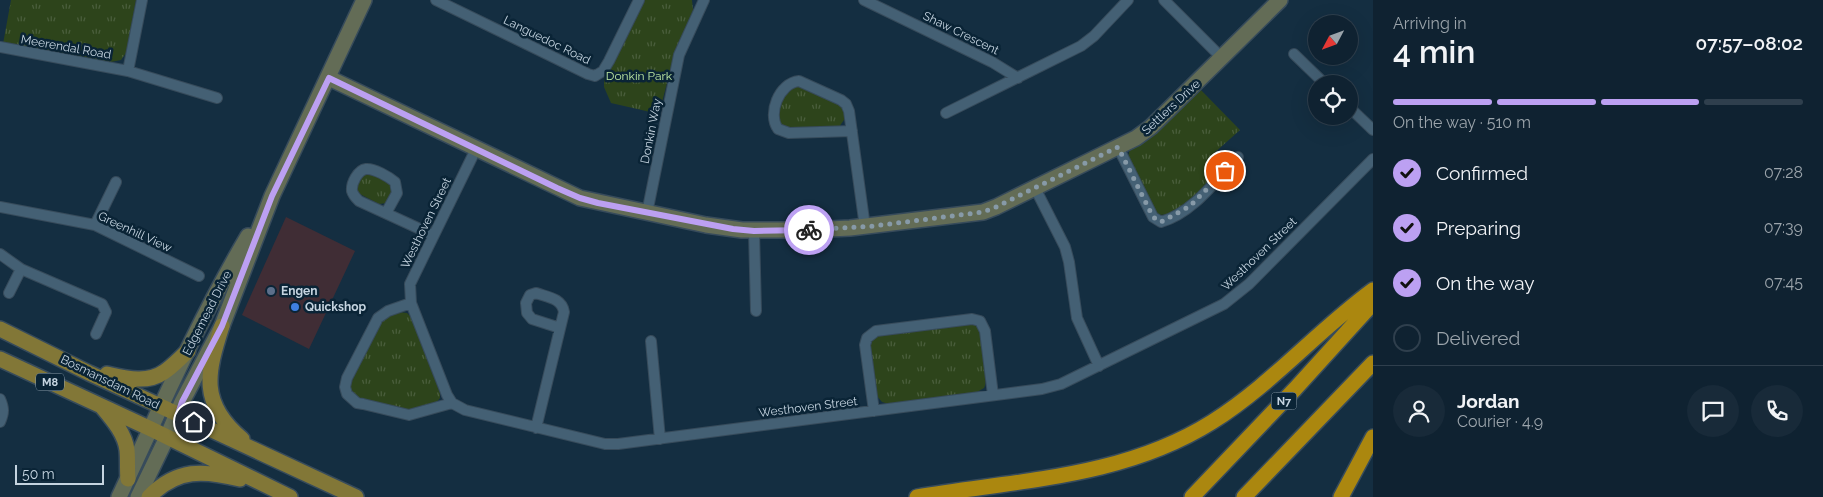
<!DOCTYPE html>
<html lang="en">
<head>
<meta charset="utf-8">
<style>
  body { margin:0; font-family:Raleway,sans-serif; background:#182a39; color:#f1f3f6; height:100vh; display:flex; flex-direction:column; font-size:19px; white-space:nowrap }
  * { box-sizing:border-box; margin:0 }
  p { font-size:16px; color:#9ba4ab }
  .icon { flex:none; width:28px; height:28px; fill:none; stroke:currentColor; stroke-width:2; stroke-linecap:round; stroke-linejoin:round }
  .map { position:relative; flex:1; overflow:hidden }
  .panel { display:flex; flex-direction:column; background:#0f2231; width:450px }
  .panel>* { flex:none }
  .needle { width:32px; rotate:229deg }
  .fabs { position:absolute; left:1308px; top:15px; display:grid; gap:10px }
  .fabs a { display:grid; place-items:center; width:50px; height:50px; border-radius:50%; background:#0f2231; box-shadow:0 5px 20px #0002,0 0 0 1px #2f3f4d; font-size:25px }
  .scale { position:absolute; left:15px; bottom:12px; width:89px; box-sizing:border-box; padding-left:5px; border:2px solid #c5d4e0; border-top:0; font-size:14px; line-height:18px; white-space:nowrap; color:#c5d4e0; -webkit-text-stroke:4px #0a2436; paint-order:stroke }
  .pin { position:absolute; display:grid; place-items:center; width:42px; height:42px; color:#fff; margin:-21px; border:2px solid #fff; border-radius:50%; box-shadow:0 1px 5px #0007 }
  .courier { position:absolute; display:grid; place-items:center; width:50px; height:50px; margin:-25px; border:4px solid #bca0f2; border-radius:50%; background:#fff; color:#222; box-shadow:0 1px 6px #0007 }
  .overview em { font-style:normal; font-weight:600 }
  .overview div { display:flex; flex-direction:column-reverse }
  .overview { display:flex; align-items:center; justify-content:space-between; height:85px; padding:0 20px }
  h1 { font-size:32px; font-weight:600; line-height:38px }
  .bar { display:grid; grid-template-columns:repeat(4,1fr); gap:8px 5px; align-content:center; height:60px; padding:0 20px }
  .bar i { height:6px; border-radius:4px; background:#2f3f4d }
  .bar .on { background:#bca0f2 }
  .bar p { grid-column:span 4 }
  .line { display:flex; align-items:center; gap:12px; padding:0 20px; border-top:1px solid #2f3f4d }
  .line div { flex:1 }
  .round { display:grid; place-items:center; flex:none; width:52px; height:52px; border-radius:26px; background:#182a39 }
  ol { padding:0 20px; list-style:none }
  li { display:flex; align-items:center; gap:15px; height:55px }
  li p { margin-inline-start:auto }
  li .icon { padding:5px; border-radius:50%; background:#bca0f2; color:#111; stroke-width:4 }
  li:last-child { color:#9ba4ab }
  li i { width:28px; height:28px; border:2px solid #2f3f4d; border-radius:50% }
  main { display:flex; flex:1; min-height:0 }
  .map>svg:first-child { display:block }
</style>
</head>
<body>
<main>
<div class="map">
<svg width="1373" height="497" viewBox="0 0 1373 497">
  <defs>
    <pattern id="park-tufts" width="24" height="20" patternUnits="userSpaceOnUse" patternTransform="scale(1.25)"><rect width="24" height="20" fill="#2d441b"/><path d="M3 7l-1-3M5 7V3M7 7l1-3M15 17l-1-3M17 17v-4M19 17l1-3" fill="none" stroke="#4a5e3c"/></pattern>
  </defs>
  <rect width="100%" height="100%" fill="#142e41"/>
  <path fill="#402d35" d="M286,217l69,34 -46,98 -67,-34z"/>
  <path fill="url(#park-tufts)" d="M11,0h125l-10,53 -5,7 -10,2 -108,-18z
    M644,0h48l1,10 -18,42 -16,62 -48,-11 -7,-16v-9l4,-4z
    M801,85l42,22 3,10 -7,10h-52l-6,-3 -3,-5 2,-18 9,-13z
    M1199,88l41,42 -28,25 5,17c-12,12 -42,49 -60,42l-29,-57 2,-9z
    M368,173l21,9 5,7 -7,14 -8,1 -21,-11 -2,-5 5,-12z
    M399,312l8,1 4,4 29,76v5l-4,5 -28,7 -50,-12 -8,-9 1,-6 29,-60 5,-6z
    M972,323c5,2 7,4 9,9 3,10 8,47 3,56l-7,4 -88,12 -7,-2 -5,-6 -7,-49 3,-8 6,-4z"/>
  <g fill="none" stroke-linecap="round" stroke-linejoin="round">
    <g stroke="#374b5b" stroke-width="12">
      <path id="street" d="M436,0l152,74 7,2 8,-5 6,-10 30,-61
        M864,0l128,62 26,16
        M1164,0l58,58
        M0,47l128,24 89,27
        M1294,54l31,30
        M128,71l14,-71
        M1349,107l24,23
        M946,113l135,-67 13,-10 34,-36
        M852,131l-63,2 -11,-4c-11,-15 1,-46 21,-48l42,19 5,4 3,7 16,116
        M1118,147l35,70 8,5c32,-9 55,-42 77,-65
        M476,149l-66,135 1,19 36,92 5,8 13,7 140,34h13l424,-55 19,-5 163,-80 25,-20 124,-125
        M1035,188l30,59 4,15 8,56 22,48
        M0,207l95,18 104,51
        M386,213l11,-20 -2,-11c-6,-5 -21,-14 -29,-13 -8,1 -15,14 -14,22 1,4 4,7 7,10l74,34
        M647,213l32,-158 25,-55
        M95,225l21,-43
        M754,231l2,80
        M0,254l21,15 81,35 4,8 -10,22
        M9,293l12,-24
        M411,303l-23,8 -10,7 -31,60 -2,9 2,7 10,9 6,1 46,11 43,-12
        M651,341l9,98
        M0,399c4,9 4,14 0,23
        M874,411l-9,-66 2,-7 9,-7 96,-12 8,2 5,10 8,64
        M536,428l28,-116c-2,-14 -17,-15 -28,-19l-6,2 -4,8 1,10 5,6 28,9"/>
    </g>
    <g stroke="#374b5b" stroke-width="18">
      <path id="secondary" d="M329,78l251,120 126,27 36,5h67l41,-2 133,-16 13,-5 140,-69 15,-11 129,-127
        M119,497c41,-88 80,-178 129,-261
        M138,497l29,-60 15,-35 40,-76 50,-130 92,-196"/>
    </g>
    <g stroke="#374b5b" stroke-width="18">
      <path id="primary" d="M222,326c-15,47 -23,77 20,113
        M0,329l89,44 267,124
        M0,359l151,70 139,68
        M107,374c18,4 40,10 57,-2 9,-6 16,-14 24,-21
        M103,408c10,12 22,26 24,42 1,10 0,20 1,29
        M149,497c28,-29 55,-27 91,-18"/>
    </g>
    <g stroke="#374b5b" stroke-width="18">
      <path id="highway" d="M917,497c100,-17 206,-19 295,-75 59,-37 105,-91 161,-132
        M1192,497l103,-108 78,-86
        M1244,497l129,-134
        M1341,497l32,-60"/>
    </g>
    <use href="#street" stroke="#446074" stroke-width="10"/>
    <use href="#secondary" stroke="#636c56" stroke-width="15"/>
    <use href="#primary" stroke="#827737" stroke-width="15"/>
    <use href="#highway" stroke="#ab870f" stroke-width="15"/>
  </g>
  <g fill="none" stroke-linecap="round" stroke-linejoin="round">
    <path stroke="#879aa8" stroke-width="5" stroke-dasharray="0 9" d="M809,230l65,-4 109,-14 13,-5 122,-60 35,70 8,5 29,-16 35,-35"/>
    <path stroke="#bca0f2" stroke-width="6" d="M194,422l-16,-8 4,-12 40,-76 50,-130 57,-118 228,110 23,10 18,5 135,26 21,2 55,-1"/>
  </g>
  <circle fill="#5c6f8a" stroke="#0a2436" stroke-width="2" cx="271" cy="291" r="5"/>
  <circle fill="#3f7fe0" stroke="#0a2436" stroke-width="2" cx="295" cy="307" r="5"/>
  <g text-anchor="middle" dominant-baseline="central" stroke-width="5" stroke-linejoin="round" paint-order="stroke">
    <g fill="#0a2436" stroke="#8d9fad" stroke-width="1">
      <rect x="36" y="373.5" width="28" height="17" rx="4"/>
      <rect x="1271.5" y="392.5" width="25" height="17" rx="4"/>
    </g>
    <g font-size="11" font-weight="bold" fill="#c5d4e0">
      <text x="50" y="382">M8</text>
      <text x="1284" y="401">N7</text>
    </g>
    <g font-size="12" fill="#c5d4e0" stroke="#0a2436">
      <text transform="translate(961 33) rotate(26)">Shaw Crescent</text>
      <text transform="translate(547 40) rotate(26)">Languedoc Road</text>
      <text transform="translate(66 47) rotate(10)">Meerendal Road</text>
      <text transform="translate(1171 107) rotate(-43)">Settlers Drive</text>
      <text transform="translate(651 131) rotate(-79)">Donkin Way</text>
      <text transform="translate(426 223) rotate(-64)">Westhoven Street</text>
      <text transform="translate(135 232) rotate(25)">Greenhill View</text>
      <text transform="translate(1259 254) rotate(-44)">Westhoven Street</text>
      <text transform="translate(207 313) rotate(-63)">Edgemead Drive</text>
      <text transform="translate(110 382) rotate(26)">Bosmansdam Road</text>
      <text transform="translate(808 407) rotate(-7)">Westhoven Street</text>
    </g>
    <g font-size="12" fill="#bee8a2" stroke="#0a2436">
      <text x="639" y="76">Donkin Park</text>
    </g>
    <g font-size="12" font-weight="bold" fill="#c5d4e0" stroke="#0a2436" text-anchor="start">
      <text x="281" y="291">Engen</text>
      <text x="305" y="307">Quickshop</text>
    </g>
  </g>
</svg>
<div class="fabs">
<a><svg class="needle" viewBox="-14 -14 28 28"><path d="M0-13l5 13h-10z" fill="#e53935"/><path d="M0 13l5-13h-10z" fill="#9ba4ab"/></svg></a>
<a><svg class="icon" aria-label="locate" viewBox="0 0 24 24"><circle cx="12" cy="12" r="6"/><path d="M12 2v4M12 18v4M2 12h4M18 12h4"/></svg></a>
</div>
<div class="scale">50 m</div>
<div class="pin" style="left:1225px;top:171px;background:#ea580c"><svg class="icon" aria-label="bag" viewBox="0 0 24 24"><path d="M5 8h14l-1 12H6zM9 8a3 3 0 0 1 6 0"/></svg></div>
<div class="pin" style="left:194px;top:422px;background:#1f2937"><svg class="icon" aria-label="home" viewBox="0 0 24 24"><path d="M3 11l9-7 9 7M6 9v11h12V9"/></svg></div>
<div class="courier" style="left:809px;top:230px"><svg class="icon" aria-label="bike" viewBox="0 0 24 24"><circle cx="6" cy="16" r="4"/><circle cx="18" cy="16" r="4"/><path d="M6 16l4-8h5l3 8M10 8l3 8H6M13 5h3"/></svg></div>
</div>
<section class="panel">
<div class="overview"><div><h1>4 min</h1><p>Arriving in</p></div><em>07:57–08:02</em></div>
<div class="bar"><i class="on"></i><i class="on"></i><i class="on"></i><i></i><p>On the way · 510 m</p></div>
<ol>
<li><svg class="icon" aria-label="check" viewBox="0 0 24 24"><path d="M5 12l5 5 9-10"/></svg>Confirmed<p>07:28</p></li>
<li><svg class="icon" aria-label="check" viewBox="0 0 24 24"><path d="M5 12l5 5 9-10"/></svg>Preparing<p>07:39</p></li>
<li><svg class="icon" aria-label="check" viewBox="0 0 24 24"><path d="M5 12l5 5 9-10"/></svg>On the way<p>07:45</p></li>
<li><i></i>Delivered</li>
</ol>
<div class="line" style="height:90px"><a class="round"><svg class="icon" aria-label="person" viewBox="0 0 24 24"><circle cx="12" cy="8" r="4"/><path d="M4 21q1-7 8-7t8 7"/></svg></a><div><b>Jordan</b><p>Courier · 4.9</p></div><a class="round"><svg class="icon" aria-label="chat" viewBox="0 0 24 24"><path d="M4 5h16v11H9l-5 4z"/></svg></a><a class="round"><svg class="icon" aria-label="phone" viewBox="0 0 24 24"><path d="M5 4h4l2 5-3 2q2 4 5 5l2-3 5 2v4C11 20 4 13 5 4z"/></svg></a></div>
</section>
</main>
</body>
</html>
